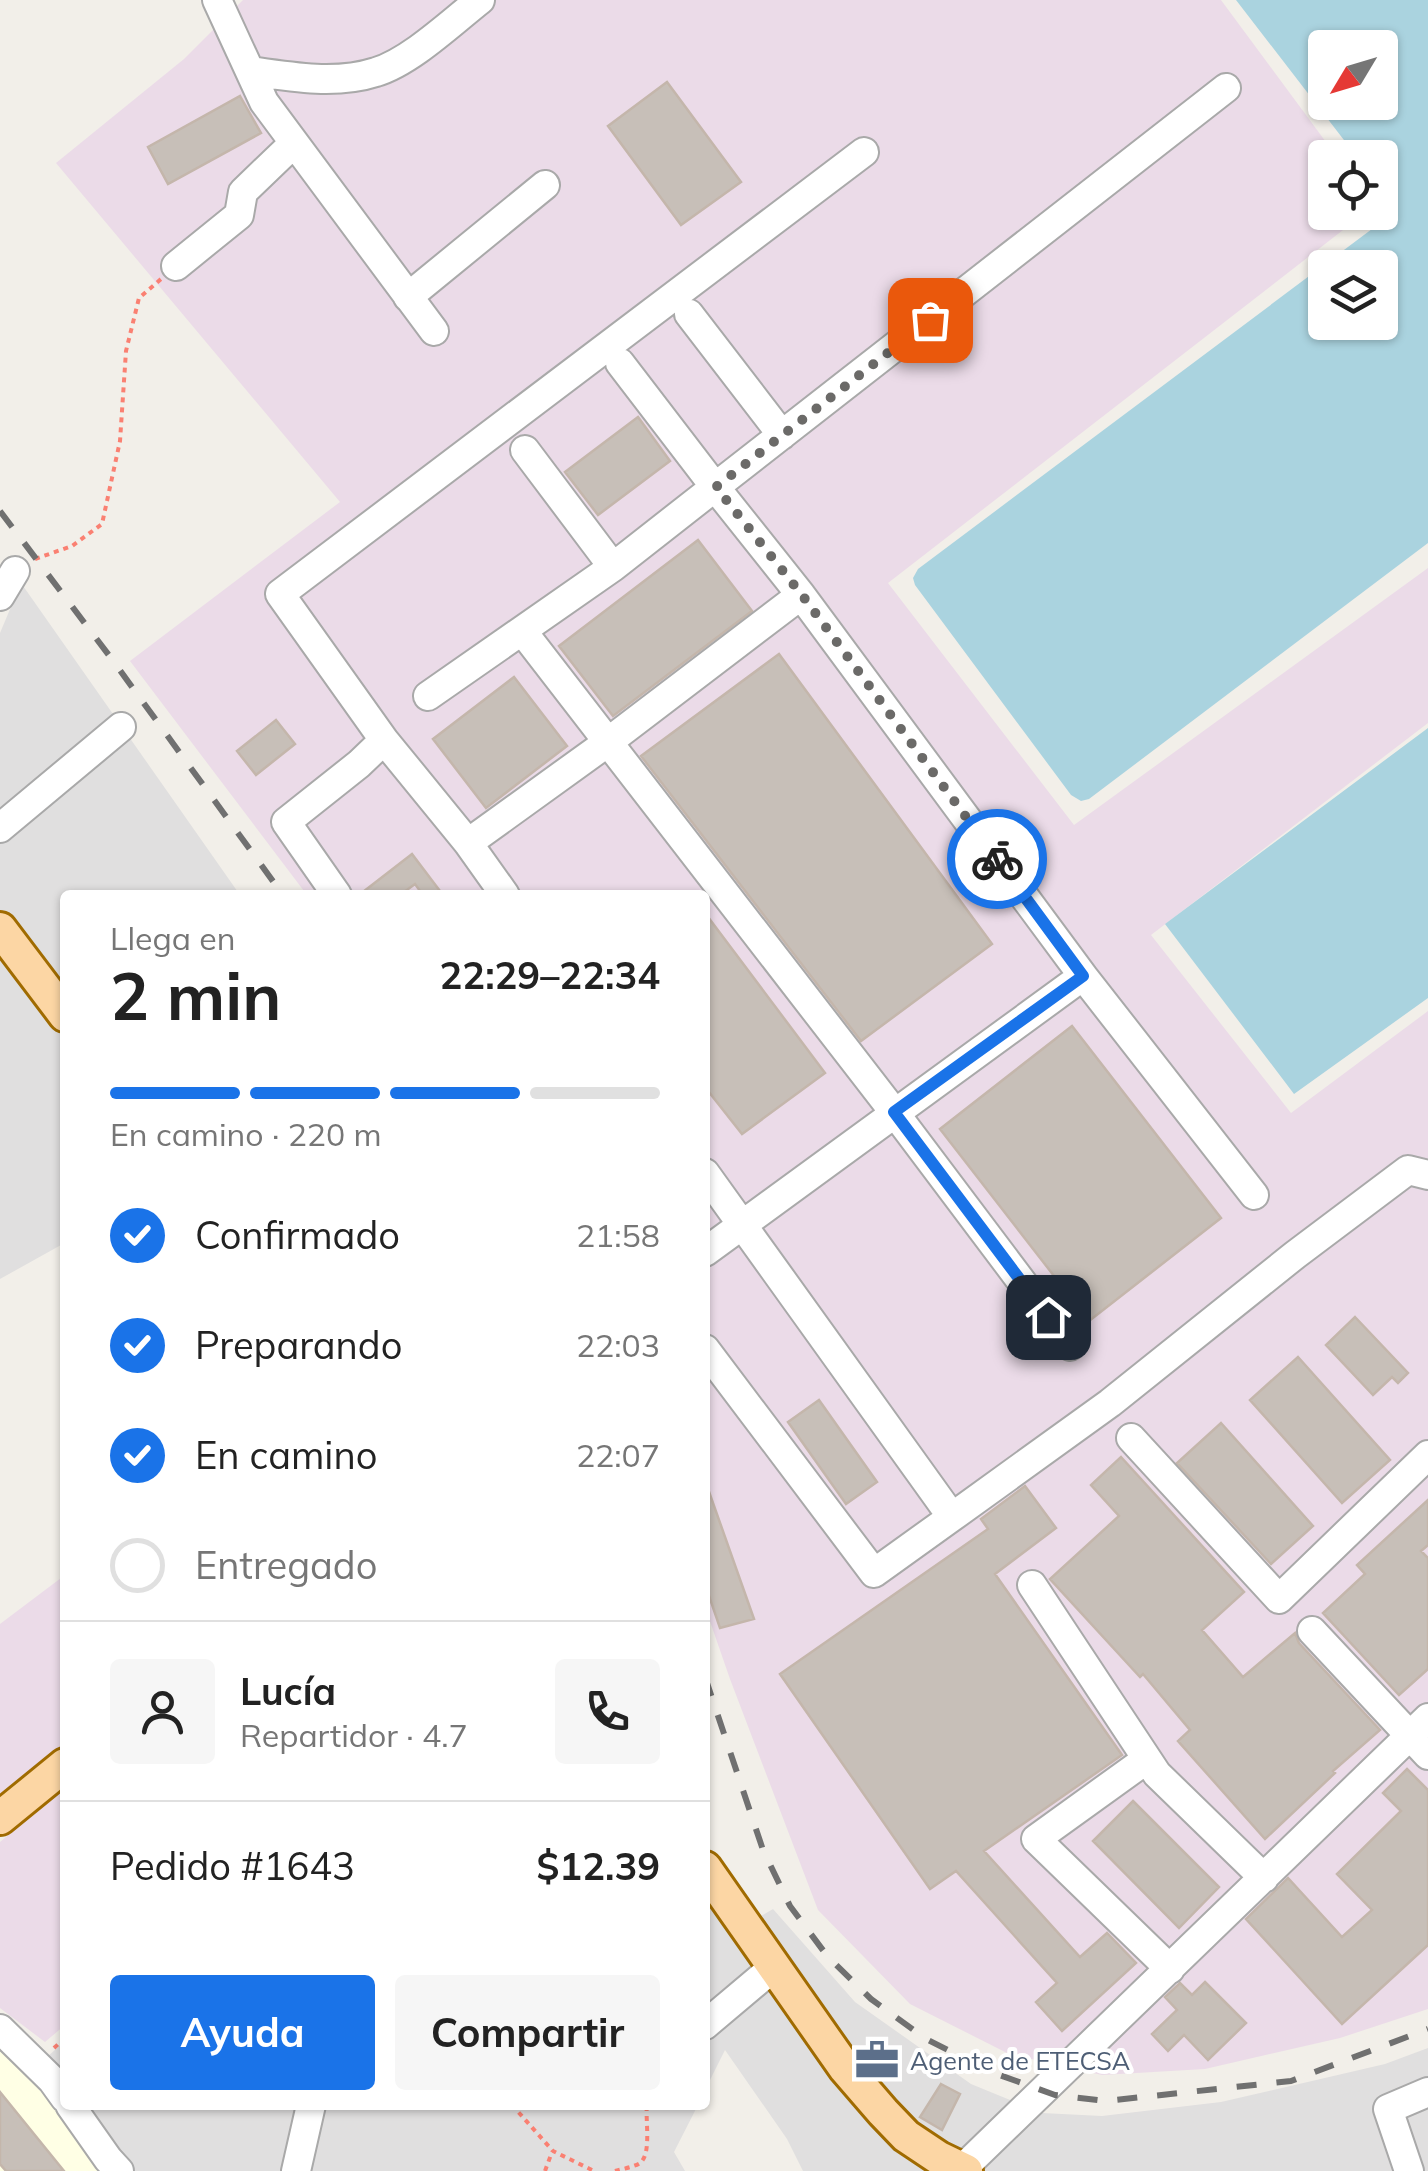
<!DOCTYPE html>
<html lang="es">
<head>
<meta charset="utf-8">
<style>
  body { margin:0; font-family:Mulish,sans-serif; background:#f6f6f6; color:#222; height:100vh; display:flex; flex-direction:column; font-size:38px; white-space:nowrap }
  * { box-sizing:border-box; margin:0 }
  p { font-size:32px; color:#767676 }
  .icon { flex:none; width:55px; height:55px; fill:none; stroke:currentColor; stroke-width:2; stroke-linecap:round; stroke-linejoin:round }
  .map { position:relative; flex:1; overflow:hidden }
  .drawer { position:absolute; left:60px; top:890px; width:650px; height:1220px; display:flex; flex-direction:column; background:#fff; border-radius:10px; box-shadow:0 2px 8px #0004 }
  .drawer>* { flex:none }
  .needle { width:65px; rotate:232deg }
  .buttons { position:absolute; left:1308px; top:30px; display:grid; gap:20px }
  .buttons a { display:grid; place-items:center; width:90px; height:90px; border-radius:10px; background:#fff; box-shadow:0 2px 8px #0004; font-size:50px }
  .pin { position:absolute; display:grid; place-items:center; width:85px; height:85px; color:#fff; margin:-42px; border-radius:20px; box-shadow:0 5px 15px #0006 }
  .courier { position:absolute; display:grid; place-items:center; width:100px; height:100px; margin:-50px; border:8px solid #1a73e8; border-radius:50%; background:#fff; color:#222; box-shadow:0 2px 12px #0007 }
  .head em { font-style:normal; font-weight:700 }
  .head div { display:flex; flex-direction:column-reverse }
  .head { display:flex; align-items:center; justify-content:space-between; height:170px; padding:0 50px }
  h1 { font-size:65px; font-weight:700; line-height:75px }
  .bar { display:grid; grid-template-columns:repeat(4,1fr); gap:15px 10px; align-content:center; height:120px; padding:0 50px }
  .bar i { height:12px; border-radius:8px; background:#e0e0e0 }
  .bar .on { background:#1a73e8 }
  .bar p { grid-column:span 4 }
  .line { display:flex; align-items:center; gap:25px; padding:0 50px; border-top:2px solid #e0e0e0 }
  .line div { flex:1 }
  .round { display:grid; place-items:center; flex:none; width:105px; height:105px; border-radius:10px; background:#f6f6f6 }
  ol { padding:0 50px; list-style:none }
  li { display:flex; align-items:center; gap:30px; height:110px }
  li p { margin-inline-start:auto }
  li .icon { padding:10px; border-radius:50%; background:#1a73e8; color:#fff; stroke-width:4 }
  li:last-child { color:#767676 }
  li i { width:55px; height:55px; border:5px solid #e0e0e0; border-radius:50% }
  .action { display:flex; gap:20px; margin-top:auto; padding:20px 50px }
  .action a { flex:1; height:115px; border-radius:10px; background:#1a73e8; color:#fff; font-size:40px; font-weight:700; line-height:115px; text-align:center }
  .action a+a { background:#f6f6f6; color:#222 }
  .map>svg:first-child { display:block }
</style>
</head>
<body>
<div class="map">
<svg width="1428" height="2171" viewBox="0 0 1428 2171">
  <rect width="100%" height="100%" fill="#f2efe9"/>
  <path fill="#e0dfdf" d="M21,583l219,312h-175v357l-4,-7 -61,34v-646z
    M705,1897l29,35 39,-23 82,93 116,82 71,29 60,3 119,-14 164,-38 43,-16v123h-625l-16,-32 -62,-89 -20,40z
    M65,2041v64h633l-24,47 11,19h-578l-78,-98z"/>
  <path fill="#ebdbe8" d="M243,0h978l116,157 -12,1v54l40,1 -477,370 186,242 354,-257v155l-277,212 140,178 137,-102v998l-88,29 -135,31 -103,6 -93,-21 -99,-50 -92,-94 -88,-231 -25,-72v-712h-398l-177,-234 210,-159 -284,-339 128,-104z
    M65,1575v174l-65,52v-177z
    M65,1788v237l-20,17 -45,-34v-166z"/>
  <path fill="#ffffe5" d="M0,2048l29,25 78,98h-107z"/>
  <path fill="#aad3df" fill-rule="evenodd" d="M1236,0h192v543l-339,256 -8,2 -10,-6 -156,-210 -2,-7 5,-9 470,-352 4,-8 -2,-9 -10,-12v-30l-23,-1zM1325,48h55v54h-55zM1325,268h55v54h-55z
    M1428,728v270l-134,96 -129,-170z"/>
  <path fill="#c7bfb8" stroke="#c4b6ab" stroke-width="2.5" d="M667,82l74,100 -60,43 -73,-99z
    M240,96l21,37 -93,51 -20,-37z
    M638,417l32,44 -72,54 -33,-43z
    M698,540l54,71 -139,105 -54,-70z
    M779,654l213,290 -131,97 -220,-285z
    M514,677l53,69 -81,62 -53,-69z
    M276,720l19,24 -39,31 -19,-24z
    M412,854l31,41h-20l-8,-11 -15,11h-41z
    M705,913l120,160 -83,61 -37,-47z
    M1072,1026l149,192 -132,103 -149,-192z
    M1355,1317l53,56 -10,10 -6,-6 -19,18 -47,-50z
    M1298,1357l92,103 -48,43 -92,-103z
    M819,1400l58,82 -31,22 -58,-82z
    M1221,1423l92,103 -42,38 -94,-101z
    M1121,1457l123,135 -42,38 41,47 52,-44 4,10 81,87 -47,41 2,2 -70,66 -87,-98 12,-11 -47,-56 -3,3 -90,-98 69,-63 -28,-31z
    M705,1486h2l47,133 -34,9 -15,-44z
    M1025,1486l31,42 -61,46 127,181 -138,96 96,106 27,-24 29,30 -74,68 -26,-29 21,-19 -101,-112 -26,18 -150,-215 208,-145 -7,-10z
    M1428,1500v45l-7,6 7,7v111l-29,26 -76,-82 42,-39 -8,-9z
    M1407,1769l21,21v155l-86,79 -96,-105 42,-41 54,59 30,-27 -35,-36 64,-63 -18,-18z
    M1133,1801l86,86 -40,41 -86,-87z
    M1205,1982l41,41 -38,37 -24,-25 -16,16 -16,-17 25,-24 -12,-13 15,-14 12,12z
    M941,2084l19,10 -18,36 -22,-13z
    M0,2092l64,79h-58l-6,-7z"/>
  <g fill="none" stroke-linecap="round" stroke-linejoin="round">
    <g stroke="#a9a9a9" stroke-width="32">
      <path id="minor" d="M217,0l47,102 170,229
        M250,71c40,6 86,14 126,1 34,-10 76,-50 104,-72
        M176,266l63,-51 4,-23 51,-49
        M408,297l137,-112
        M689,314l93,121
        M620,363l95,124 511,-399
        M613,567l102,-80 86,108 282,381 171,219
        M0,596l15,-25
        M523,632l371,480 176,234
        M428,696l185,-129 -88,-117
        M384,740l84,103 37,52
        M0,828l121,-101
        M468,843l140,-101 193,-147
        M337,895l-51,-73 73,-58 25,-24 -104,-146 584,-442
        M705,1173l247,344 158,-114 185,-148 113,-85 20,5
        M705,1252l378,-276
        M705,1349l169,224 78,-56
        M1131,1438l148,161 149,-144
        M1032,1585l125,189 107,104
        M1312,1631l116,124
        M1147,1759l-111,80 134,130
        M705,2025l70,-59
        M0,2029l52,51 13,18
        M70,2105l38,54 11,12
        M962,2169l466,-451
        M296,2171l15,-66
        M1409,2171l-21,-62 40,-17"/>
    </g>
    <g stroke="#a06b00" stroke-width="38">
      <path id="major" d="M0,929l65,86
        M0,1818l65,-53
        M705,1868l140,200 38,44 23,24 33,22 27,13"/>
    </g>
    <path stroke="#fa8072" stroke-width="4" stroke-dasharray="5 5" stroke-linecap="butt" d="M35,559l37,-13 30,-22 18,-83 6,-90 13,-53 22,-19
      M54,2048l11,-10
      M512,2105l41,46 41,20
      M545,2171l7,-19
      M615,2171c7,-2 19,-4 25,-8 12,-9 5,-44 7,-58"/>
    <use href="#minor" stroke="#fff" stroke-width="28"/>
    <use href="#major" stroke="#fcd6a4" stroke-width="32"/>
    <path stroke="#707070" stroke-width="6" stroke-dasharray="20 20" stroke-linecap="butt" d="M0,511l111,147 172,237
      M705,1677l58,173 27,56 38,51 43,42 55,40 68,34 61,22 50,6 186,-20 137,-52"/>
  </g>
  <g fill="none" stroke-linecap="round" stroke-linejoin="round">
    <path stroke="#6b6a68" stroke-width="10" stroke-dasharray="0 18" d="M930,320l-214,167 86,108 195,264"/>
    <path stroke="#1a73e8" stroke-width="12" d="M997,859l86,117 -189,136 154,205"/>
  </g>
  <defs>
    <g id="office-bare" transform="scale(3.45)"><path d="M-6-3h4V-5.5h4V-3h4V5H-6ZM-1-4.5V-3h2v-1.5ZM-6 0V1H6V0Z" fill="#5c6f8a" stroke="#fff" stroke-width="2.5" paint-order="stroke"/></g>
  </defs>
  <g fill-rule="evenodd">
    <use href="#office-bare" x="877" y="2060"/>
  </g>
  <g text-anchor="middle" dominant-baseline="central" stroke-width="8" stroke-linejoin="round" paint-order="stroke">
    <g font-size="25" fill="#4e5e75" stroke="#fff" text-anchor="start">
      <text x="910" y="2060">Agente de ETECSA</text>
    </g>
  </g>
</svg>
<div class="buttons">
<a><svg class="needle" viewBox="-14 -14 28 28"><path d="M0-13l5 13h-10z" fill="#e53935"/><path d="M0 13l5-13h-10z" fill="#767676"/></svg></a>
<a><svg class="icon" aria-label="locate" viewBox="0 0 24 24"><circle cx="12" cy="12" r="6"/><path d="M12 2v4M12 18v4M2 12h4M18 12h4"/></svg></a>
<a><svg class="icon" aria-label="layers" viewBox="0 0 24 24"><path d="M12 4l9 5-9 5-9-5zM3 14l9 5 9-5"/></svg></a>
</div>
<div class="pin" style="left:930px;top:320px;background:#ea580c"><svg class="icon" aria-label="bag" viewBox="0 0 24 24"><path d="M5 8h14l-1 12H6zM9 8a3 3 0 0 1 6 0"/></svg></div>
<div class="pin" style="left:1048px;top:1317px;background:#1f2937"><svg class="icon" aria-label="home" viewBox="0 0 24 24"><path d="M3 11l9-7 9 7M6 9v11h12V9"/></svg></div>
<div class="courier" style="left:997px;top:859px"><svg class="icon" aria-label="bike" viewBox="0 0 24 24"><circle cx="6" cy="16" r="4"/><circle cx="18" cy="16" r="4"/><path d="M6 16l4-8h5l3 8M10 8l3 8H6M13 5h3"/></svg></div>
<section class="drawer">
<div class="head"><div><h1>2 min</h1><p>Llega en</p></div><em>22:29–22:34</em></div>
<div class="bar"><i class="on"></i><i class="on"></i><i class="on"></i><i></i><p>En camino · 220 m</p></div>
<ol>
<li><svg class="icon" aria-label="check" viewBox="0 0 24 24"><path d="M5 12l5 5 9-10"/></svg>Confirmado<p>21:58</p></li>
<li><svg class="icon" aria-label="check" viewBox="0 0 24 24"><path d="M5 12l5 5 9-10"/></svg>Preparando<p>22:03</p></li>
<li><svg class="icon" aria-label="check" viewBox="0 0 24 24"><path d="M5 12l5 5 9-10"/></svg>En camino<p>22:07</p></li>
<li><i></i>Entregado</li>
</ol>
<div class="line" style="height:180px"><a class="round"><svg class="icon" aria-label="person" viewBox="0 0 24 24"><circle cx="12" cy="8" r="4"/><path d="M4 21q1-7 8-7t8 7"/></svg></a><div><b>Lucía</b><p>Repartidor · 4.7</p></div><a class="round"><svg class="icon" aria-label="phone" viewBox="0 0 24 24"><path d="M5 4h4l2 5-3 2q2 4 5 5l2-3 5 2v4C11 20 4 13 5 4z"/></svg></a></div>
<div class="line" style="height:130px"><div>Pedido #1643</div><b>$12.39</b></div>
<div class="action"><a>Ayuda</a><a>Compartir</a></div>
</section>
</div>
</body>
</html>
